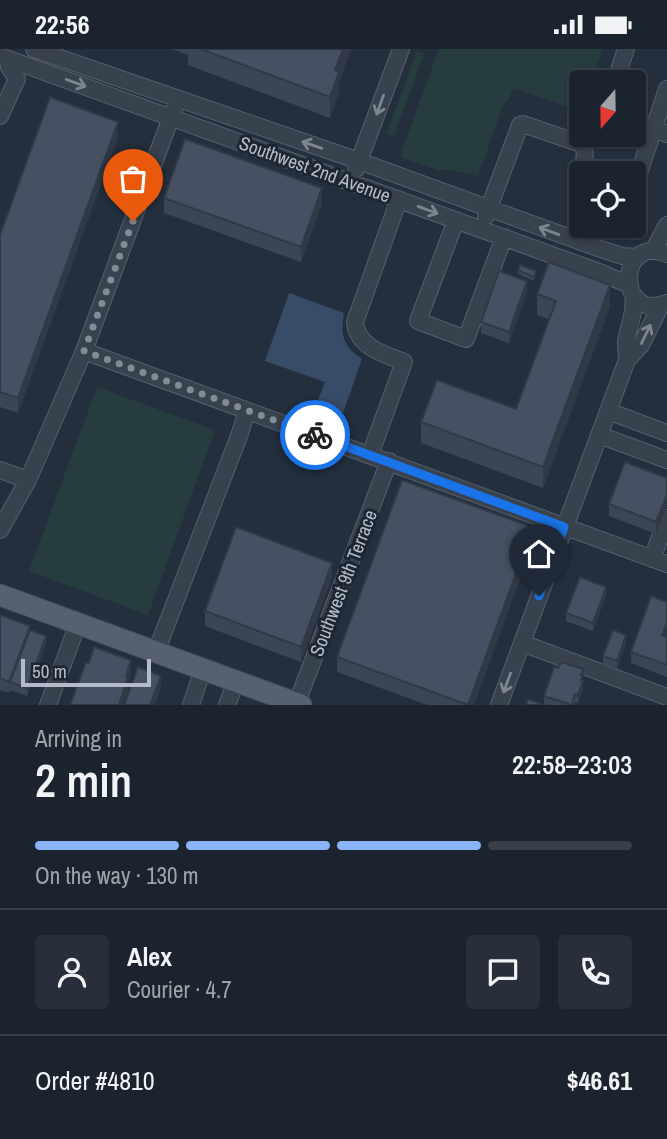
<!DOCTYPE html>
<html lang="en">
<head>
<meta charset="utf-8">
<style>
  body { margin:0; font-family:"Archivo Narrow",sans-serif; background:#282f3a; color:#f1f3f6; height:100vh; display:flex; flex-direction:column; font-size:26px; white-space:nowrap }
  * { box-sizing:border-box; margin:0 }
  p { font-size:23px; color:#a0a4aa }
  .icon { flex:none; width:38px; height:38px; fill:none; stroke:currentColor; stroke-width:2; stroke-linecap:round; stroke-linejoin:round }
  .map { position:relative; height:656px; overflow:hidden }
  .sheet { display:flex; flex-direction:column; background:#1b232e; flex:1 }
  .sheet>* { flex:none }
  .needle { width:46px; rotate:200deg }
  .fabs { position:absolute; left:569px; top:21px; display:grid; gap:14px }
  .fabs a { display:grid; place-items:center; width:77px; height:77px; border-radius:7px; background:#1b232e; box-shadow:0 2px 5px #0004,0 0 0 2px #39404a; font-size:35px }
  .scale { position:absolute; left:21px; bottom:18px; width:130px; box-sizing:border-box; padding-left:7px; border:4px solid #b4bcc9; border-top:0; font-size:19px; line-height:24px; white-space:nowrap; color:#b4bcc9; -webkit-text-stroke:5px #1d2633; paint-order:stroke }
  .pin { position:absolute; display:grid; place-items:center; width:60px; height:60px; color:#fff; margin:-72px -30px; border-radius:50% 50% 50% 0; rotate:-45deg; box-shadow:0 0 7px #0007 }
  .pin .icon { rotate:45deg }
  .courier { position:absolute; display:grid; place-items:center; width:70px; height:70px; margin:-35px; border:5px solid #1a73e8; border-radius:50%; background:#fff; color:#222; box-shadow:0 2px 9px #0007 }
  .headline em { font-style:normal; font-weight:600 }
  .headline div { display:flex; flex-direction:column-reverse }
  .headline { display:flex; align-items:center; justify-content:space-between; height:119px; padding:0 35px }
  h1 { font-size:46px; font-weight:600; line-height:52px }
  .bar { display:grid; grid-template-columns:repeat(4,1fr); gap:10px 7px; align-content:center; height:84px; padding:0 35px }
  .bar i { height:9px; border-radius:5px; background:#39404a }
  .bar .selected { background:#8ab4f8 }
  .bar p { grid-column:span 4 }
  .line { display:flex; align-items:center; gap:18px; padding:0 35px; border-top:2px solid #39404a }
  .line div { flex:1 }
  .round { display:grid; place-items:center; flex:none; width:74px; height:74px; border-radius:7px; background:#282f3a }
  .status { display:flex; justify-content:space-between; align-items:center; height:49px; padding:0 35px; background:#1b232e; direction:ltr }
  .status svg { height:19px; fill:currentColor }
  .map>svg:first-child { display:block }
</style>
</head>
<body>
<div class="status"><b>22:56</b><svg viewBox="0 0 49 12"><path d="M0 12V9h3v3zM5 12V6h3v6zM10 12V3h3v9zM15 12V0h3v12zM26 1h20v11H26zM47 4h2v5h-2z"/></svg></div>
<div class="map">
<svg width="667" height="656" viewBox="0 0 667 656">
  <rect width="100%" height="100%" fill="#242f3e"/>
  <path fill="#263c3f" d="M439,0h164l-12,33h-10v29l-68,-23 -5,13 -4,2 -26,73 -28,-6h-12l-36,-12 -1,-5z
    M417,2l7,3 -30,82 -8,-2z
    M97,338l118,43 -67,185 -119,-44z"/>
  <path fill="#394c67" d="M289,244l55,20c-4,22 -1,33 18,46l-19,54 -26,-10 8,-21 -60,-21z"/>
  <g fill="none" stroke-linecap="round" stroke-linejoin="round">
    <g stroke="#565f6c" stroke-width="18">
      <path id="minor" d="M34,0l325,112 239,87 24,8 16,1
        M0,7l602,217 27,12
        M615,33l11,-33
        M0,67l17,-37 -8,-12
        M634,73l33,12
        M356,120l45,-120
        M577,136c4,-14 11,-28 6,-42
        M634,139l33,-99
        M486,167l34,-91 3,-1 58,20 5,-9
        M456,171l-38,101 48,18 38,-102
        M653,202l14,-26
        M667,205c-50,-21 -51,69 0,49
        M84,302l583,213
        M627,311l14,-15 20,-40
        M608,362l59,22
        M599,386l68,25
        M370,406l34,-93c-20,-8 -47,-15 -49,-40l44,-123
        M0,421l28,10
        M0,481l28,-50 56,-129 90,-242
        M652,510l15,-41
        M522,594l145,54
        M156,603l83,-216 8,-25
        M48,656l30,-82
        M191,656l12,-36
        M227,656l9,-24
        M296,656l93,-244
        M499,656l128,-345 -1,-19 7,-29 1,-16"/>
    </g>
    <g stroke="#414a57" stroke-width="23">
      <path id="major" d="M0,546l301,110"/>
    </g>
    <use href="#minor" stroke="#38414e" stroke-width="16"/>
    <use href="#major" stroke="#56606e" stroke-width="21"/>
  </g>
  <path fill="#3b4654" d="M172,0h179l-12,32v11l-9,26 -142,-53v-10z
    M118,88l-100,276 -18,-6v-172z
    M164,149l158,5 -21,59 -137,-49z
    M518,221l18,5 -2,6 -16,-7z
    M527,243l-18,51 -28,-10v-11z
    M537,245l73,12 -67,182 -122,-45v-21l95,-13 34,-89 -13,-5z
    M667,429l-11,56 -47,-18v-12z
    M529,485l1,16 -56,155h-47l-90,-33v-15z
    M332,529l-31,84 -96,-36v-15z
    M606,546l-13,36 -27,-10v-8z
    M0,566l30,11v4l16,14 -19,52 -17,-6 -1,3 -9,-3z
    M667,585v43l-36,-14v-11z
    M626,594l-9,26 -14,-5v-8z
    M558,619l25,1v20l-5,14 -3,-1 -1,3h-27l-3,-1v-8z"/>
  <path fill="#303945" d="M343,0h8l-12,32v11l-9,26v-21l5,-27z
    M118,73v15l-100,276v-15z
    M322,139v15l-21,59v-15z
    M527,232v11l-18,51v-11z
    M610,236v21l-67,182v-21z
    M667,446v11l-11,28v-12z
    M529,477l1,24 -56,155h-6z
    M332,514v15l-31,84v-15z
    M606,538v8l-13,36v-8z
    M667,574v11l-5,13v-12z
    M30,577v12l-20,44 -1,11v-11z
    M626,586v8l-9,26v-8z
    M46,587v8l-19,52v-8z
    M131,611v15l-3,8v9l-4,13h-5l7,-29z
    M583,620v20l-5,14v-8z
    M161,627v12l-6,17h-5z"/>
  <path fill="#455162" stroke="#303945" stroke-width="2" d="M200,0h143l-8,21 4,2 -9,25z
    M50,48l68,25 -100,276 -18,-6v-157z
    M185,90l137,49 -21,59 -137,-49z
    M549,213l61,23 -67,182 -122,-45 16,-42 79,29 40,-108 -19,-7z
    M520,216l16,6 -2,6 -16,-7z
    M499,222l28,10 -18,51 -28,-10z
    M625,413l42,16v17l-11,27 -47,-18z
    M402,431l127,46 -3,7 4,2 -62,170 -131,-48z
    M236,478l96,36 -31,84 -96,-36z
    M580,528l26,10 -13,36 -27,-10z
    M651,547l16,6v21l-5,12 5,2v28l-36,-13z
    M0,566l30,11 -21,56 -9,-4z
    M30,581l16,6 -19,52 -17,-6z
    M613,581l13,5 -9,26 -14,-5z
    M94,598l37,13 -5,16 2,1 -9,28h-49l16,-43 3,1z
    M561,613l22,7 -2,6h2l-2,5 2,1 -5,14 -3,-1 -3,11 -28,-9 10,-29 4,1z
    M138,618l23,9 -11,29h-26z
    M528,650l17,6h-19z"/>
  <defs><path id="oneway-shaft" d="M-6 0H5M1.5-3L5.5 0L1.5 3" fill="none" stroke-width="1.6" stroke-linecap="round" stroke-linejoin="round" transform="scale(1.75)"/></defs>
  <g stroke="#7c8592">
    <use href="#oneway-shaft" transform="translate(76 34) rotate(20)"/>
    <use href="#oneway-shaft" transform="translate(380 56) rotate(110)"/>
    <use href="#oneway-shaft" transform="translate(312 96) rotate(-161)"/>
    <use href="#oneway-shaft" transform="translate(428 161) rotate(20)"/>
    <use href="#oneway-shaft" transform="translate(549 182) rotate(-160)"/>
    <use href="#oneway-shaft" transform="translate(646 285) rotate(-64)"/>
    <use href="#oneway-shaft" transform="translate(507 634) rotate(110)"/>
  </g>
  <g fill="none" stroke-linecap="round" stroke-linejoin="round">
    <path stroke="#828b98" stroke-width="7" stroke-dasharray="0 12.6" d="M133,172l-49,130 231,84"/>
    <path stroke="#1a73e8" stroke-width="9" d="M315,386l249,92 -25,69"/>
  </g>
  <g text-anchor="middle" dominant-baseline="central" stroke-width="6" stroke-linejoin="round" paint-order="stroke">
    <g font-size="19" fill="#b4bcc9" stroke="#1d2633">
      <text transform="translate(315 120) rotate(20)">Southwest 2nd Avenue</text>
      <text transform="translate(343 534) rotate(-69)">Southwest 9th Terrace</text>
    </g>
  </g>
</svg>
<div class="fabs">
<a><svg class="needle" viewBox="-14 -14 28 28"><path d="M0-13l5 13h-10z" fill="#e53935"/><path d="M0 13l5-13h-10z" fill="#a0a4aa"/></svg></a>
<a><svg class="icon" aria-label="locate" viewBox="0 0 24 24"><circle cx="12" cy="12" r="6"/><path d="M12 2v4M12 18v4M2 12h4M18 12h4"/></svg></a>
</div>
<div class="scale">50 m</div>
<div class="pin" style="left:133px;top:172px;background:#ea580c"><svg class="icon" aria-label="bag" viewBox="0 0 24 24"><path d="M5 8h14l-1 12H6zM9 8a3 3 0 0 1 6 0"/></svg></div>
<div class="pin" style="left:539px;top:547px;background:#1f2937"><svg class="icon" aria-label="home" viewBox="0 0 24 24"><path d="M3 11l9-7 9 7M6 9v11h12V9"/></svg></div>
<div class="courier" style="left:315px;top:386px"><svg class="icon" aria-label="bike" viewBox="0 0 24 24"><circle cx="6" cy="16" r="4"/><circle cx="18" cy="16" r="4"/><path d="M6 16l4-8h5l3 8M10 8l3 8H6M13 5h3"/></svg></div>
</div>
<section class="sheet">
<div class="headline"><div><h1>2 min</h1><p>Arriving in</p></div><em>22:58–23:03</em></div>
<div class="bar"><i class="selected"></i><i class="selected"></i><i class="selected"></i><i></i><p>On the way · 130 m</p></div>
<div class="line" style="height:126px"><a class="round"><svg class="icon" aria-label="person" viewBox="0 0 24 24"><circle cx="12" cy="8" r="4"/><path d="M4 21q1-7 8-7t8 7"/></svg></a><div><b>Alex</b><p>Courier · 4.7</p></div><a class="round"><svg class="icon" aria-label="chat" viewBox="0 0 24 24"><path d="M4 5h16v11H9l-5 4z"/></svg></a><a class="round"><svg class="icon" aria-label="phone" viewBox="0 0 24 24"><path d="M5 4h4l2 5-3 2q2 4 5 5l2-3 5 2v4C11 20 4 13 5 4z"/></svg></a></div>
<div class="line" style="height:91px"><div>Order #4810</div><b>$46.61</b></div>
</section>
</body>
</html>
